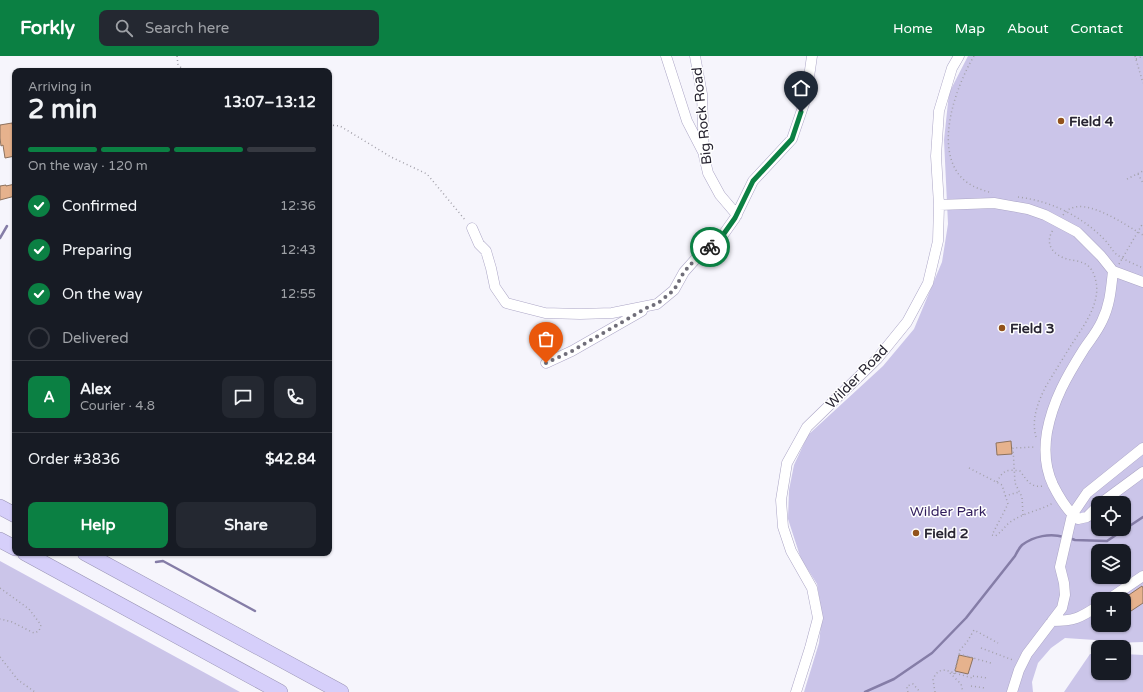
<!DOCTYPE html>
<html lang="en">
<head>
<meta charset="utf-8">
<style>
  body { margin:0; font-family:"Varela Round",sans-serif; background:#242831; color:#f1f3f6; height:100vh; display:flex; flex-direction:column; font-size:15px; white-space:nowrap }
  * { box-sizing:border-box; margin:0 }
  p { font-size:13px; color:#9ea1a6 }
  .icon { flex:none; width:22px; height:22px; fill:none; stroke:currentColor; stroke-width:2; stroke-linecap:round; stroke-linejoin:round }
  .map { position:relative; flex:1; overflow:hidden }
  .panel { position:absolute; left:12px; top:12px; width:320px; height:488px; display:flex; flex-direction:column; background:#171b24; border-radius:8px; box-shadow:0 1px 3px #0004 }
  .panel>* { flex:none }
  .fabs { position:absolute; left:1091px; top:440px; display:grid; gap:8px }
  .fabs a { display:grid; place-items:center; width:40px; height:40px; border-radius:8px; background:#171b24; box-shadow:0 1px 3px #0004; font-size:20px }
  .pin { position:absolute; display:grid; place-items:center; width:34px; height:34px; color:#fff; margin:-41px -17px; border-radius:50% 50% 50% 0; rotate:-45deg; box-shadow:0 0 4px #0007 }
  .pin .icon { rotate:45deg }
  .courier { position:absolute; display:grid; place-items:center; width:40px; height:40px; margin:-20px; border:3px solid #0b8043; border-radius:50%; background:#fff; color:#222; box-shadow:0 1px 5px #0007 }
  .summary em { font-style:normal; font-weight:700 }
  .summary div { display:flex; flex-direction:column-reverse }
  .summary { display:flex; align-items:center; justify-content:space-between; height:68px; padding:0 16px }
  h1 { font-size:26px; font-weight:700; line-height:30px }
  .bar { display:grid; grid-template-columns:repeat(4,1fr); gap:6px 4px; align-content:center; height:48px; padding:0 16px }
  .bar i { height:5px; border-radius:3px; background:#363941 }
  .bar .selected { background:#0b8043 }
  .bar p { grid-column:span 4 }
  .line { display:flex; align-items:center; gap:10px; padding:0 16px; border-top:1px solid #363941 }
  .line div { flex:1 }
  .round { display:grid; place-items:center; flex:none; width:42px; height:42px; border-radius:8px; background:#242831 }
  ol { padding:0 16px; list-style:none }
  li { display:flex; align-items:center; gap:12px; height:44px }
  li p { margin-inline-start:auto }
  li .icon { padding:4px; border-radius:50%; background:#0b8043; color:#fff; stroke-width:4 }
  li:last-child { color:#9ea1a6 }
  li i { width:22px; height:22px; border:2px solid #363941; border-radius:50% }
  .action { display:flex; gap:8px; margin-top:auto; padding:8px 16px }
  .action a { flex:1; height:46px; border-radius:8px; background:#0b8043; color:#fff; font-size:16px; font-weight:700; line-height:46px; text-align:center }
  .action a+a { background:#242831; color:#f1f3f6 }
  header { display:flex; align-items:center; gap:24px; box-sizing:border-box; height:56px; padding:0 20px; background:#0b8043; color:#fff }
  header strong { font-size:19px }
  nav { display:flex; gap:22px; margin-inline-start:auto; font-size:14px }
  .search { width:280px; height:36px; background:#242831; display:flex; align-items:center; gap:10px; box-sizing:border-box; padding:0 14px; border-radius:8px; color:#9ea1a6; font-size:15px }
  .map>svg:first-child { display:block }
</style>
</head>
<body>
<header>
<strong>Forkly</strong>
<div class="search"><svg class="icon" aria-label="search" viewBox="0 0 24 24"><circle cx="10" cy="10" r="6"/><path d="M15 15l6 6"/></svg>Search here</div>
<nav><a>Home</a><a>Map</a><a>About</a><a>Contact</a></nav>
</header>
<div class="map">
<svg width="1143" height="636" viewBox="0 0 1143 636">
  <rect width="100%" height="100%" fill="#f6f5fc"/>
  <path fill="#cbc5e9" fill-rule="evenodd" d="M968,0h175v586l-30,1 -18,-3 -30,-2 -14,10 -13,15 -6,19 1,10h-229l15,-49 3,-28 -5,-31 -16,-25 -13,-40 1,-29 5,-25 14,-30 75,-69 31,-37 28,-67 6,-38 -4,-84 5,-47zM1098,447h26v26h-26zM1098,495h26v26h-26zM1098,543h26v26h-26z
    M0,505l240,131h-240z
    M1090,598h8v19h26v-19l19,1v37h-79z"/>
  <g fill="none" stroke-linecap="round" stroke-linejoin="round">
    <path stroke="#857da7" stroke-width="2.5" d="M0,182l7,-12
      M1069,482l6,2 32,1 36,-24
      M156,506l7,-1 92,50
      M865,636l29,-13 38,-26 34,-35 49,-62c2,-4 4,-8 7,-11 12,-9 28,-12 42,-8"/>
  </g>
  <path fill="#e6b28d" stroke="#8d725e" d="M12,67l2,9h1v24l-10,2 -2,-13 -2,1 -1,-8v-13z
    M15,128v12l-15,4v-14l6,-1v1z
    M1011,385l1,13 -15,1 -1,-12z
    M1142,530l1,2v15l-12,8 -7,-12h-1z
    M959,599l14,3 -5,16 -13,-3z"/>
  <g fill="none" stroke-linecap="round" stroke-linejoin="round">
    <g stroke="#aca6c6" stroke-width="11">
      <path id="minor" d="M666,0l21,65 16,31
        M695,0l7,38 2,62 4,17 12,22 17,20
        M939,149l55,-2 34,6 17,6 32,17 24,24 12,15
        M472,172l7,16 7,7 5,17 4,19 11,16 39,10 35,1 32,-1 45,-9 17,-14 10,-18 16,-18 18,-12 17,-24 18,-37 39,-42 14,-41 6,-42
        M546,307l26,-12 70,-40
        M1101,447l42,-31
        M1098,450l-11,11 -9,2c-11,-8 -19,-22 -25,-34 -8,-17 -9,-35 -6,-53 6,-32 20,-56 37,-83 6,-9 13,-17 18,-28 8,-16 9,-32 11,-50l30,11
        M1109,543l34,-23
        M1052,565c22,0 28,-3 46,-15
        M796,636l14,-44 8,-30 -6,-30 -21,-37 -8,-24 -2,-27 6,-37 20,-36 70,-68 30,-37 21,-39 10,-42 1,-36 -3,-49 3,-45 13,-43 7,-12
        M1012,636l7,-22 8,-16 35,-46 3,-13 -1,-12 -4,-16 12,-52 15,-22 56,-45"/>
    </g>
    <g stroke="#9994b4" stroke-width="16">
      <path id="highway" d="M0,451l15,8
        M0,484l15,8
        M25,497l255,139
        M85,497l256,139"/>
    </g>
    <path stroke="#a3a1aa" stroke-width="1.5" stroke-dasharray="1 3" stroke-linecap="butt" d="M177,0l1,9 7,6
      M974,0c-18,30 -42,95 -10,124 8,7 18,10 28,13
      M1135,0l8,27
      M1136,3l7,-3
      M329,69l11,1 51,31 36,17 39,47
      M1138,118l5,9
      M1127,123l16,-8
      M1018,141c33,4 63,19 86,42 5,5 7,10 12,15 8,6 18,10 27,14
      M1063,159c16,-24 62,10 80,20
      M1119,208l24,-41
      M1036,381c-5,-18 2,-35 10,-51 8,-13 16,-26 24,-39 12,-19 33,-45 25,-69 -1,-5 -4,-10 -8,-13 -7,-5 -16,-4 -23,-7 -13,-5 -19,-16 -11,-28
      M969,412l33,17 6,19 -16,31 3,1c6,-3 9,-9 14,-13 13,-10 30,-12 44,-20
      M997,426c6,-12 10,-13 23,-11 7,9 10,17 23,15
      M1005,440l14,-4
      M1023,459l-1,-18 -7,-14 -2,-35 23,-1
      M0,532l29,21 12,16 -2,6 -5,2 -22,-11 -12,-3
      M981,592l32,12
      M959,598l32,9
      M0,601l18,23 17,12
      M950,617l11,11 2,8
      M954,618l6,-24 7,-8 7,-12 24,13
      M973,620l14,2
      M971,630l14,2
      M908,636l-1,-2v-4l6,-2 7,8
      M935,636l-2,-12 2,-5 4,-4 6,-1 27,8"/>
    <use href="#minor" stroke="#fff" stroke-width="10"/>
    <use href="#highway" stroke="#d6cffa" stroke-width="15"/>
  </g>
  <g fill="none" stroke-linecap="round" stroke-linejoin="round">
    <path stroke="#706e79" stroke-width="4" stroke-dasharray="0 7.2" d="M546,307l26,-12 78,-45 7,-2 17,-14 10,-18 16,-18 10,-7"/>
    <path stroke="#0b8043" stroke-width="5" d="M710,191l8,-5 17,-24 18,-37 39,-42 9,-27"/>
  </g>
  <g fill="#92521b" stroke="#fff" stroke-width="1.5">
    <circle cx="1061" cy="65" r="4"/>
    <circle cx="1002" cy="272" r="4"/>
    <circle cx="916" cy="477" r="4"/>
  </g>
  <g text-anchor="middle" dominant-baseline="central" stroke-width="3" stroke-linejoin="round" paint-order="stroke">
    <g font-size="14" fill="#282532" stroke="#fff">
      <text transform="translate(702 60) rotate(-96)">Big Rock Road</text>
      <text transform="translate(857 321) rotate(-46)">Wilder Road</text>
    </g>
    <g font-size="14" font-weight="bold" fill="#282532" stroke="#fff" text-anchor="start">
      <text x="1069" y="65">Field 4</text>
      <text x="1010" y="272">Field 3</text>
      <text x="924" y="477">Field 2</text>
    </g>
    <g font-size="14" fill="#311d5d" stroke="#fff">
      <text x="948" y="455">Wilder Park</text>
    </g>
  </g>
</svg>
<div class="fabs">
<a><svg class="icon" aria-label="locate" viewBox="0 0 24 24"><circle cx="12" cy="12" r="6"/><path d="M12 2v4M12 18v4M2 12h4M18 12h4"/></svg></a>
<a><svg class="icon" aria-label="layers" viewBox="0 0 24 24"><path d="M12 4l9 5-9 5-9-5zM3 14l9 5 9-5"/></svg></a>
<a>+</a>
<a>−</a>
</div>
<div class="pin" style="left:546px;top:307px;background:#ea580c"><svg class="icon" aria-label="bag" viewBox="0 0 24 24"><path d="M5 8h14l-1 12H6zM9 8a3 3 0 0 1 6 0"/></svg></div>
<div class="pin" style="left:801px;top:56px;background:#1f2937"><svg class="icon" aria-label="home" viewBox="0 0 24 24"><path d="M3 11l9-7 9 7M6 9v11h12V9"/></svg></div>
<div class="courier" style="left:710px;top:191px"><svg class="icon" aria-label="bike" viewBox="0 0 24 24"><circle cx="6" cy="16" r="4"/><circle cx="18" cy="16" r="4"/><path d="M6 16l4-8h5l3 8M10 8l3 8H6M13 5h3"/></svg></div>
<section class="panel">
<div class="summary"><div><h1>2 min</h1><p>Arriving in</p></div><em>13:07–13:12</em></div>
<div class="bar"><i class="selected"></i><i class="selected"></i><i class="selected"></i><i></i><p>On the way · 120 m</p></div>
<ol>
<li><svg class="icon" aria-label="check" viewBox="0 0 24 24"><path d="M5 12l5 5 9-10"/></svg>Confirmed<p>12:36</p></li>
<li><svg class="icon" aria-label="check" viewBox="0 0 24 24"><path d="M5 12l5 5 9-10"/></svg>Preparing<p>12:43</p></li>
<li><svg class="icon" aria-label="check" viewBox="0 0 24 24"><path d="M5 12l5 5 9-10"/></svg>On the way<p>12:55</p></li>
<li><i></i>Delivered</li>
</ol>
<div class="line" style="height:72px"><b class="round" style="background:#0b8043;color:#fff">A</b><div><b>Alex</b><p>Courier · 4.8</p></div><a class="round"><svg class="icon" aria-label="chat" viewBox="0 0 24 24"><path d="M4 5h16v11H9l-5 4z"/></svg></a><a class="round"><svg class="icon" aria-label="phone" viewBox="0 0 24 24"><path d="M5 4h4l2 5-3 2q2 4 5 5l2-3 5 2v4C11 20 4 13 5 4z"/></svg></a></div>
<div class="line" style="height:52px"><div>Order #3836</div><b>$42.84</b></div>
<div class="action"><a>Help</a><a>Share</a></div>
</section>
</div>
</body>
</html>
